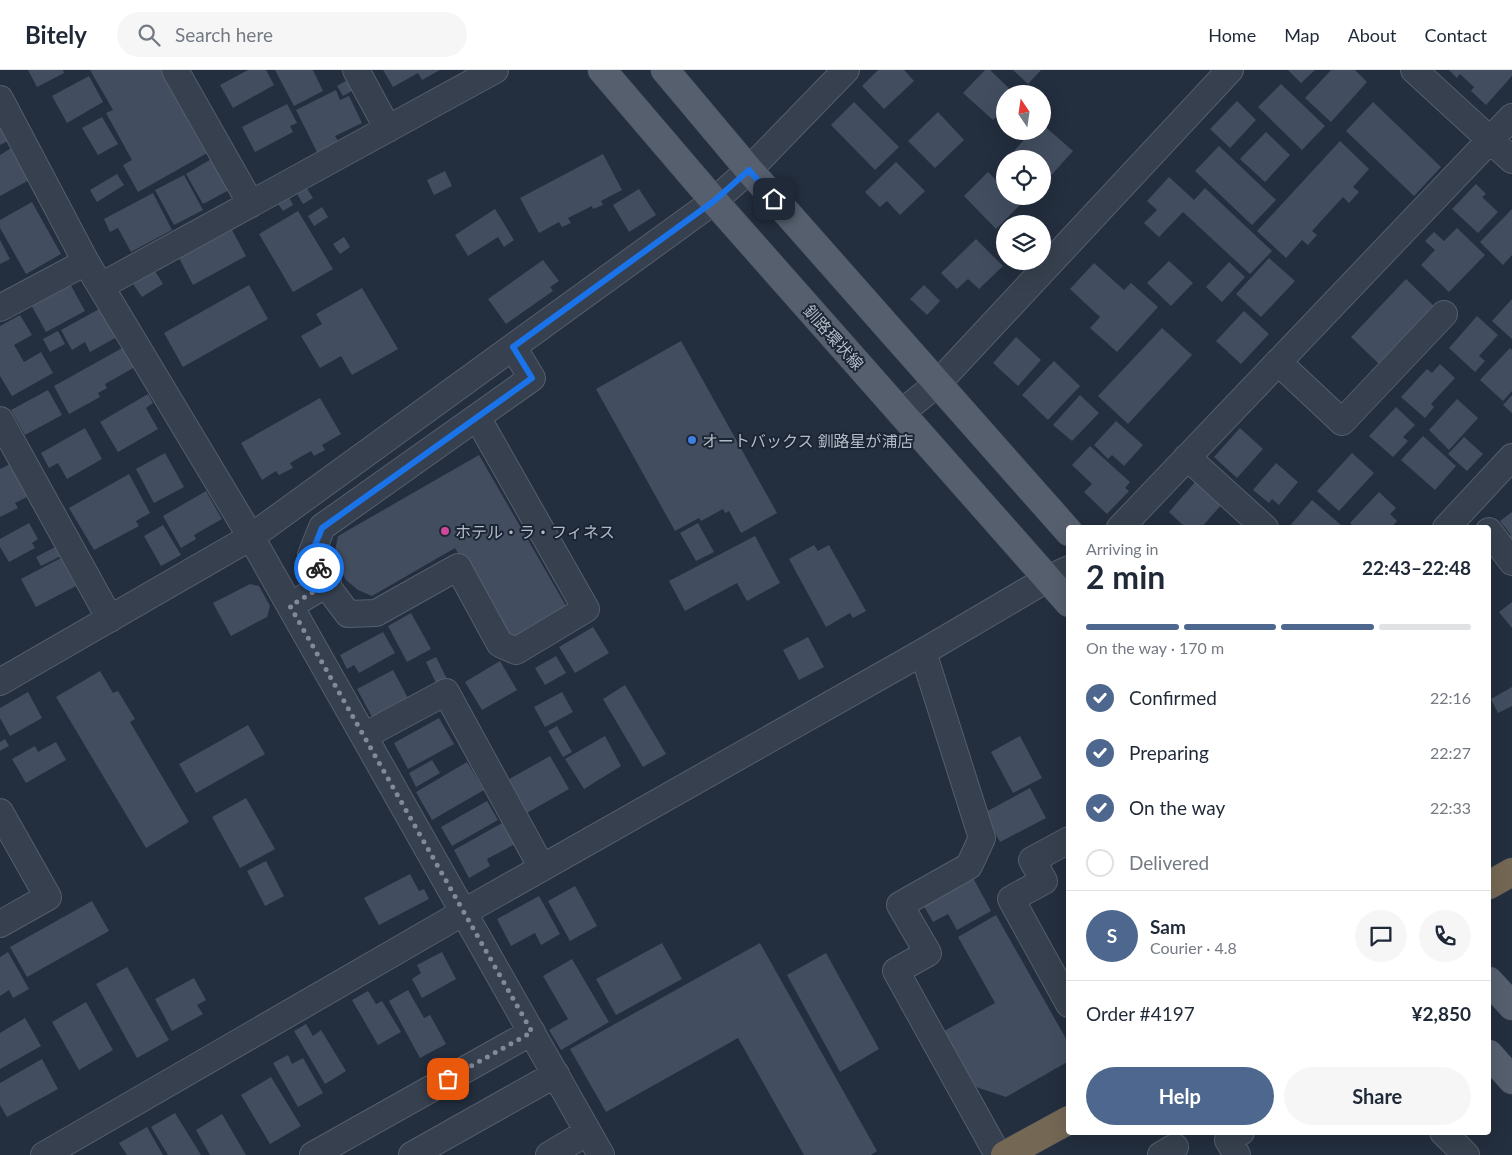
<!DOCTYPE html>
<html lang="en">
<head>
<meta charset="utf-8">
<style>
  body { margin:0; font-family:Lato,"Noto Sans JP",sans-serif; background:#f6f6f7; color:#1f2937; height:100vh; display:flex; flex-direction:column; font-size:19px; white-space:nowrap }
  * { box-sizing:border-box; margin:0 }
  p { font-size:16px; color:#747a83 }
  .icon { flex:none; width:28px; height:28px; fill:none; stroke:currentColor; stroke-width:2; stroke-linecap:round; stroke-linejoin:round }
  .map { position:relative; flex:1; overflow:hidden }
  .details { position:absolute; left:1066px; top:455px; width:425px; height:610px; display:flex; flex-direction:column; background:#fff; border-radius:5px; box-shadow:0 5px 20px #0002 }
  .details>* { flex:none }
  .needle { width:32px; rotate:347deg }
  .tools { position:absolute; left:996px; top:15px; display:grid; gap:10px }
  .tools a { display:grid; place-items:center; width:55px; height:55px; border-radius:50%; background:#fff; box-shadow:0 5px 20px #0002; font-size:25px }
  .pin { position:absolute; display:grid; place-items:center; width:42px; height:42px; color:#fff; margin:-21px; border-radius:10px; box-shadow:0 2px 8px #0006 }
  .courier { position:absolute; display:grid; place-items:center; width:50px; height:50px; margin:-25px; border:4px solid #1a73e8; border-radius:50%; background:#fff; color:#222; box-shadow:0 1px 6px #0007 }
  .head em { font-style:normal; font-weight:700 }
  .head div { display:flex; flex-direction:column-reverse }
  .head { display:flex; align-items:center; justify-content:space-between; height:85px; padding:0 20px }
  h1 { font-size:32px; font-weight:700; line-height:38px }
  .bar { display:grid; grid-template-columns:repeat(4,1fr); gap:8px 5px; align-content:center; height:60px; padding:0 20px }
  .bar i { height:6px; border-radius:4px; background:#e0e1e3 }
  .bar .on { background:#4d678f }
  .bar p { grid-column:span 4 }
  .line { display:flex; align-items:center; gap:12px; padding:0 20px; border-top:1px solid #e0e1e3 }
  .line div { flex:1 }
  .round { display:grid; place-items:center; flex:none; width:52px; height:52px; border-radius:26px; background:#f6f6f7 }
  ol { padding:0 20px; list-style:none }
  li { display:flex; align-items:center; gap:15px; height:55px }
  li p { margin-inline-start:auto }
  li .icon { padding:5px; border-radius:50%; background:#4d678f; color:#fff; stroke-width:4 }
  li:last-child { color:#747a83 }
  li i { width:28px; height:28px; border:2px solid #e0e1e3; border-radius:50% }
  .primary-button { display:flex; gap:10px; margin-top:auto; padding:10px 20px }
  .primary-button a { flex:1; height:58px; border-radius:30px; background:#4d678f; color:#fff; font-size:20px; font-weight:700; line-height:58px; text-align:center }
  .primary-button a+a { background:#f6f6f7; color:#1f2937 }
  header { display:flex; align-items:center; gap:30px; box-sizing:border-box; height:70px; padding:0 25px; background:#fff; border-bottom:1px solid #e0e1e3 }
  header strong { font-size:24px }
  nav { display:flex; gap:28px; margin-inline-start:auto; font-size:18px }
  .search { width:350px; height:45px; background:#f6f6f7; display:flex; align-items:center; gap:12px; box-sizing:border-box; padding:0 18px; border-radius:28px; color:#747a83; font-size:19px }
  .map>svg:first-child { display:block }
</style>
</head>
<body>
<header>
<strong>Bitely</strong>
<div class="search"><svg class="icon" aria-label="search" viewBox="0 0 24 24"><circle cx="10" cy="10" r="6"/><path d="M15 15l6 6"/></svg>Search here</div>
<nav><a>Home</a><a>Map</a><a>About</a><a>Contact</a></nav>
</header>
<div class="map">
<svg width="1512" height="1085" viewBox="0 0 1512 1085">
  <rect width="100%" height="100%" fill="#232e3e"/>
  <path fill="#424e60" d="M28,0h35l1,3 -27,14z
    M90,0h73l46,82 -71,40 -15,-27 9,-5 -26,-47 7,-3z
    M248,0h18l8,15 -41,23 -13,-23z
    M275,0h38l10,21 -29,15z
    M383,0h57l-18,10 -4,-7 -25,14z
    M878,0h26l10,11 -30,28 -22,-23z
    M985,0h5l25,24h-10v13l-12,13 -30,-27z
    M1013,0h28l-13,14z
    M1288,0h27l-14,13z
    M1331,0h24l12,12 -36,40 -26,-24z
    M1449,0h63v6l-26,29 -15,-14 3,-4 -14,-13 -3,4z
    M89,6l14,26 -36,21 -15,-27z
    M351,8l6,10 -14,8 -6,-10z
    M1281,14l44,42 -23,24 -44,-43z
    M336,20l4,10 9,-4 13,27 -27,13 3,5 -21,11 -21,-42z
    M1237,31l19,19 -26,28 -20,-19z
    M854,32l45,45 -24,23 -44,-45z
    M1373,32l68,65 -27,29 -68,-65z
    M287,34l10,19 -7,3 3,6 -38,20 -13,-25z
    M938,42l26,28 -29,28 -27,-27z
    M102,47l16,27 -20,11 -16,-27z
    M1042,54l31,27 -26,29 -5,-4v-17h-19l-9,-8 18,-20h10z
    M2,57l8,13 -10,5v-17z
    M1266,62l24,23 -25,27 -25,-23z
    M1340,71l29,28 -16,18 6,5 -10,11 -6,-6 -31,34 5,4 -9,10 -6,-5 -16,18 -29,-27z
    M1219,76l57,54 -24,25 -57,-54z
    M13,77l18,32 -31,17v-41z
    M603,84l19,36 -21,11 2,4 -10,4 -1,-3 -24,12 3,5 -9,4 -3,-5 -20,11 -19,-35z
    M213,88l18,31 -28,15 -17,-30z
    M896,92l29,29 -25,24 -13,-14 -7,6 -15,-15z
    M445,101l7,15 -18,9 -7,-15z
    M988,102l17,17v7h7l8,9 -24,24 -32,-33z
    M117,104l7,11 -27,17 -7,-12z
    M184,105l19,35 -29,15 -19,-35z
    M1169,107l25,23 11,-12 67,63 -22,23 -67,-62 -24,25 -15,-14 13,-13 -10,-9z
    M1476,114l10,10 -4,3 16,15 -20,21 -26,-24z
    M306,117l7,11 -10,6 -7,-12z
    M639,119l17,26 -27,17 -16,-27z
    M153,123l19,37 -41,22 -13,-24 -8,4 -6,-13z
    M289,127l4,8 -10,6 -5,-7z
    M32,132l29,52 -35,20 -26,-46v-8z
    M322,137l6,10 -14,9 -6,-10z
    M495,139l19,31 -10,7 -6,-10 -30,19 -13,-21z
    M1512,139v46l-9,10 -23,-23z
    M298,141l35,58 -40,23 -34,-58z
    M1457,158l28,27 -36,37 -28,-27 14,-15 -10,-9 9,-9 10,9z
    M232,160l14,26 -53,29 -14,-27z
    M344,167l6,10 -10,7 -7,-10z
    M976,169l27,27 -24,23 -11,-10 -11,10 -16,-16z
    M0,170l10,19 -10,5z
    M1269,188l26,23 -34,36 -25,-23z
    M543,190l16,21 -9,6 3,4 -47,33 -18,-25z
    M1169,191l24,22 -22,23 -24,-23z
    M1229,192l16,15 -23,25 -16,-15z
    M1094,193l30,27 7,-7 27,24 -41,45 -27,-24 10,-11 -30,-28z
    M155,201l8,13 -21,13 -9,-13z
    M1406,209l28,27 -55,58 -28,-27z
    M69,212l16,29 -39,21 -16,-29z
    M249,215l19,34 -85,48 -19,-34z
    M924,215l16,16 -13,14 -17,-16z
    M362,218l36,61 -46,26 -11,-19 -21,12 -19,-32 21,-12 -6,-10z
    M1512,229v40l-20,-18z
    M101,238l16,29 -27,15 -5,-10 -13,8 -11,-20z
    M1244,241l25,23 -28,30 -25,-23z
    M20,245l12,20 -18,10 10,17 17,-10 12,21 -41,23 -12,-20v-50z
    M1477,246l21,19 -19,21 6,5 -10,11 -26,-24z
    M1162,258l30,27 -64,69 -30,-28z
    M58,261l7,13 -15,8 -7,-13z
    M1016,267l25,23 -23,26 -25,-23z
    M681,271l96,172 -36,20 -12,-22 -4,2 -2,-4 -22,12 -2,-3 -24,13 -79,-142z
    M124,277l11,20 -30,17 2,4 -9,5 2,4 -31,17 -15,-28z
    M1510,278l2,2v41l-9,10 -23,-21z
    M1054,291l26,25 -32,34 -26,-25z
    M1440,294l15,14 -24,26 3,3 -9,11 -24,-21 26,-28 5,4z
    M48,320l14,25 -37,20 -14,-25z
    M148,324l5,9 -7,5 12,21 -40,23 -18,-30z
    M1080,325l19,18 -27,28 -19,-16z
    M1512,325v18l-9,-8z
    M320,328l21,36 -19,11 3,5 -11,6 -3,-5 -21,12 3,5 -14,7 -3,-4 -14,9 -21,-37z
    M1457,329l21,19 -29,32 -20,-20z
    M1396,337l19,18 -12,12 5,4 -15,16 -24,-21z
    M1116,351l27,24 -19,21 -12,-11 -4,4 -14,-14z
    M85,358l17,31 -35,20 -9,-16 -9,5 -8,-15z
    M1240,358l23,21 -26,29 -23,-21z
    M1423,366l33,30 -21,24 -34,-30z
    M1464,367l19,17 -16,17 -19,-17z
    M1090,376l40,36 -5,6 4,3 -22,23 -23,-22 8,-8 -20,-19z
    M165,383l19,34 -30,16 -18,-34z
    M1352,383l22,20 -35,38 -22,-20z
    M479,385l90,156 -50,28 -14,-4 -50,-87 -83,48 -14,-6 -12,-10 -8,-14 -3,-15 3,-15z
    M1276,393l22,19 -19,23 -7,-6 -3,4 -16,-13z
    M10,394l17,33 -12,6 3,5 -18,9v-48z
    M129,404l21,39 -14,8 3,5 -45,24 -25,-42z
    M1196,411l26,23 -21,24h-15l-17,-16z
    M206,421l16,28 -28,16 2,4 -15,9 -18,-32z
    M1379,422l17,16 -6,6 7,7 -6,7h-36l-5,-5z
    M1312,430l29,25 -2,3h-51z
    M1512,442v36l-7,-9 6,-4 -11,-14z
    M29,453l9,16 -6,4 3,5 -26,14 -9,-15v-8z
    M698,453l16,29 -18,9 -16,-28z
    M163,455l18,30 -20,11 -17,-30z
    M755,466l25,47 -33,18 -10,-18 -52,28 -16,-30z
    M814,475l4,6 11,-6 37,66 -13,7 -3,-5 -24,14 -37,-68z
    M57,476l4,10 -20,10 -5,-9z
    M61,488l15,28 -40,21 -15,-28z
    M250,514l9,2 11,20 -3,11 -36,19 -18,-33z
    M1512,532v26l-13,-16z
    M411,543l20,36 -24,13 -19,-36z
    M593,557l16,26 -34,20 -16,-26z
    M383,562l12,21 -36,20 -5,-8 -7,4 -7,-14z
    M808,567l16,30 -25,13 -16,-30z
    M556,586l10,17 -21,12 -10,-17z
    M436,587l11,22 -10,6 -11,-23z
    M500,591l17,29 -35,20 -17,-28z
    M393,600l15,28 -36,19 -15,-28z
    M100,601l13,22 5,-2 17,28 -5,3 59,100 -43,26 -90,-151z
    M625,615l41,69 -23,13 -40,-68z
    M1512,617v19l-14,7 -7,-14z
    M28,622l14,26 -32,18 -10,-18v-10z
    M562,622l11,20 -28,15 -11,-20z
    M439,648l15,26 -46,25 -14,-26z
    M248,655l17,29 -69,39 -17,-29z
    M557,656l15,26 -9,5 -15,-26z
    M605,666l16,30 -37,23 -19,-30z
    M1020,666l22,42 -29,15 -22,-41z
    M5,669l4,7 -9,5v-9z
    M56,672l10,18 -40,23 -14,-24 23,-13 3,6z
    M550,686l19,33 -44,25 -19,-33z
    M432,690l8,13 -24,14 -7,-14z
    M467,692l17,28 -52,30 -16,-28z
    M1030,718l16,30 -46,24 -16,-29z
    M246,728l29,51 -35,19 -28,-51z
    M487,731l11,19 -46,26 -11,-19z
    M504,752l11,22 -28,15 3,7 -21,12 -15,-28z
    M266,791l18,35 -19,10 -18,-35z
    M410,804l9,17 5,-2 5,10 -50,26 -15,-27z
    M971,804l20,37 -34,19 -9,-16 -15,8 -12,-21z
    M575,816l22,40 -27,15 -22,-40z
    M539,826l21,38 -19,11 -6,-12 -24,13 -14,-27z
    M92,831l17,30 -82,46 -17,-30z
    M996,845l73,129v17l-63,36 -30,-10 -32,-56 51,-28 -37,-66z
    M662,873l20,36 -66,36 -20,-36z
    M760,873l117,208 -6,4h-67l-66,-117 -132,74 -36,-63z
    M8,882l21,37 -16,9 -4,-8 -9,6v-39z
    M442,882l14,27 -34,19 -10,-19 9,-6 -4,-8z
    M826,883l53,96 -39,23 -53,-97z
    M572,889l37,63 -48,28 -12,-20 19,-11 -25,-43z
    M127,897l42,73 -32,18 -41,-74z
    M194,908l12,22 -9,5 6,9 -31,17 -17,-32z
    M408,920l16,28 6,-3 16,29 -26,14 -31,-57z
    M368,921l8,13 6,-3 19,31 -23,13 -26,-45z
    M86,932l27,48 -34,20 -27,-48z
    M25,948l16,28 -41,23v-36z
    M306,954l7,12 8,-6 25,41 -21,13 -31,-53z
    M288,985l4,9 11,-6 20,35 -25,14 -25,-44z
    M42,989l16,30 -51,28 -7,-12v-22z
    M271,1007l30,49 -31,18 -29,-49z
    M175,1043l26,42h-33l-17,-28z
    M222,1044l24,41h-36l-14,-25z
    M147,1057l16,28h-36l-8,-12z"/>
  <g fill="none" stroke-linecap="round" stroke-linejoin="round">
    <g stroke="#555e6c" stroke-width="28">
      <path id="minor" d="M175,0l76,134
        M356,0l32,59
        M1414,0l98,90
        M0,29l86,163 165,275 350,618
        M101,216l394,-216
        M0,238l86,-46
        M1278,292l64,60 102,-108
        M901,343l37,-30 292,-313
        M0,350l110,199
        M1187,387l78,71
        M1120,458l392,-411
        M1446,458l66,-71
        M1489,461l23,31
        M326,515l22,29 28,-1 82,-46 42,77 16,7 70,-42 -109,-192
        M290,536l38,-23 -17,-28 11,-28 210,-149 -19,-31
        M923,582l59,186 -13,28 -69,39 28,48 -32,18 102,184
        M0,612l251,-145 463,-336 35,-31 97,-100
        M364,666l82,-44 96,176
        M0,742l48,85 -48,27
        M1069,770l-37,20 12,21 -33,18 58,105
        M1443,1062l23,23
        M44,1085l420,-243 459,-260 124,-73 22,-10
        M313,1085l219,-123
        M412,1085l144,-81
        M549,1085l39,-23
        M1161,1085l14,-8
        M1237,1085l-9,-15 13,-8"/>
    </g>
    <g stroke="#404957" stroke-width="29">
      <path id="major" d="M602,0l112,131 355,402
        M665,0l84,100 320,362
        M1489,911l23,25
        M1489,984l23,26"/>
    </g>
    <g stroke="#424b59" stroke-width="29">
      <path id="highway" d="M1489,815l23,-13
        M1005,1085l64,-35"/>
    </g>
    <use href="#minor" stroke="#37404e" stroke-width="26"/>
    <use href="#major" stroke="#555f6e" stroke-width="28"/>
    <use href="#highway" stroke="#746854" stroke-width="28"/>
  </g>
  <g fill="none" stroke-linecap="round" stroke-linejoin="round">
    <path stroke="#818a98" stroke-width="5" stroke-dasharray="0 9" d="M319,498l9,15 -38,23 242,426 -84,47"/>
    <path stroke="#1a73e8" stroke-width="6" d="M319,498l-8,-13 11,-27 210,-150 -19,-31 201,-146 35,-31 25,29"/>
  </g>
  <circle fill="#3f7fe0" stroke="#1c2533" stroke-width="2" cx="692" cy="370" r="5"/>
  <circle fill="#d1479c" stroke="#1c2533" stroke-width="2" cx="445" cy="461" r="5"/>
  <g text-anchor="middle" dominant-baseline="central" stroke-width="4" stroke-linejoin="round" paint-order="stroke">
    <g font-size="16" fill="#b3bbc9" stroke="#1c2533">
      <text transform="translate(834 267) rotate(48)">釧路環状線</text>
    </g>
    <g font-size="16" fill="#b3bbc9" stroke="#1c2533" text-anchor="start">
      <text x="702" y="370">オートバックス 釧路星が浦店</text>
      <text x="455" y="461">ホテル・ラ・フィネス</text>
    </g>
  </g>
</svg>
<div class="tools">
<a><svg class="needle" viewBox="-14 -14 28 28"><path d="M0-13l5 13h-10z" fill="#e53935"/><path d="M0 13l5-13h-10z" fill="#747a83"/></svg></a>
<a><svg class="icon" aria-label="locate" viewBox="0 0 24 24"><circle cx="12" cy="12" r="6"/><path d="M12 2v4M12 18v4M2 12h4M18 12h4"/></svg></a>
<a><svg class="icon" aria-label="layers" viewBox="0 0 24 24"><path d="M12 4l9 5-9 5-9-5zM3 14l9 5 9-5"/></svg></a>
</div>
<div class="pin" style="left:448px;top:1009px;background:#ea580c"><svg class="icon" aria-label="bag" viewBox="0 0 24 24"><path d="M5 8h14l-1 12H6zM9 8a3 3 0 0 1 6 0"/></svg></div>
<div class="pin" style="left:774px;top:129px;background:#1f2937"><svg class="icon" aria-label="home" viewBox="0 0 24 24"><path d="M3 11l9-7 9 7M6 9v11h12V9"/></svg></div>
<div class="courier" style="left:319px;top:498px"><svg class="icon" aria-label="bike" viewBox="0 0 24 24"><circle cx="6" cy="16" r="4"/><circle cx="18" cy="16" r="4"/><path d="M6 16l4-8h5l3 8M10 8l3 8H6M13 5h3"/></svg></div>
<section class="details">
<div class="head"><div><h1>2 min</h1><p>Arriving in</p></div><em>22:43–22:48</em></div>
<div class="bar"><i class="on"></i><i class="on"></i><i class="on"></i><i></i><p>On the way · 170 m</p></div>
<ol>
<li><svg class="icon" aria-label="check" viewBox="0 0 24 24"><path d="M5 12l5 5 9-10"/></svg>Confirmed<p>22:16</p></li>
<li><svg class="icon" aria-label="check" viewBox="0 0 24 24"><path d="M5 12l5 5 9-10"/></svg>Preparing<p>22:27</p></li>
<li><svg class="icon" aria-label="check" viewBox="0 0 24 24"><path d="M5 12l5 5 9-10"/></svg>On the way<p>22:33</p></li>
<li><i></i>Delivered</li>
</ol>
<div class="line" style="height:90px"><b class="round" style="background:#4d678f;color:#fff">S</b><div><b>Sam</b><p>Courier · 4.8</p></div><a class="round"><svg class="icon" aria-label="chat" viewBox="0 0 24 24"><path d="M4 5h16v11H9l-5 4z"/></svg></a><a class="round"><svg class="icon" aria-label="phone" viewBox="0 0 24 24"><path d="M5 4h4l2 5-3 2q2 4 5 5l2-3 5 2v4C11 20 4 13 5 4z"/></svg></a></div>
<div class="line" style="height:65px"><div>Order #4197</div><b>¥2,850</b></div>
<div class="primary-button"><a>Help</a><a>Share</a></div>
</section>
</div>
</body>
</html>
